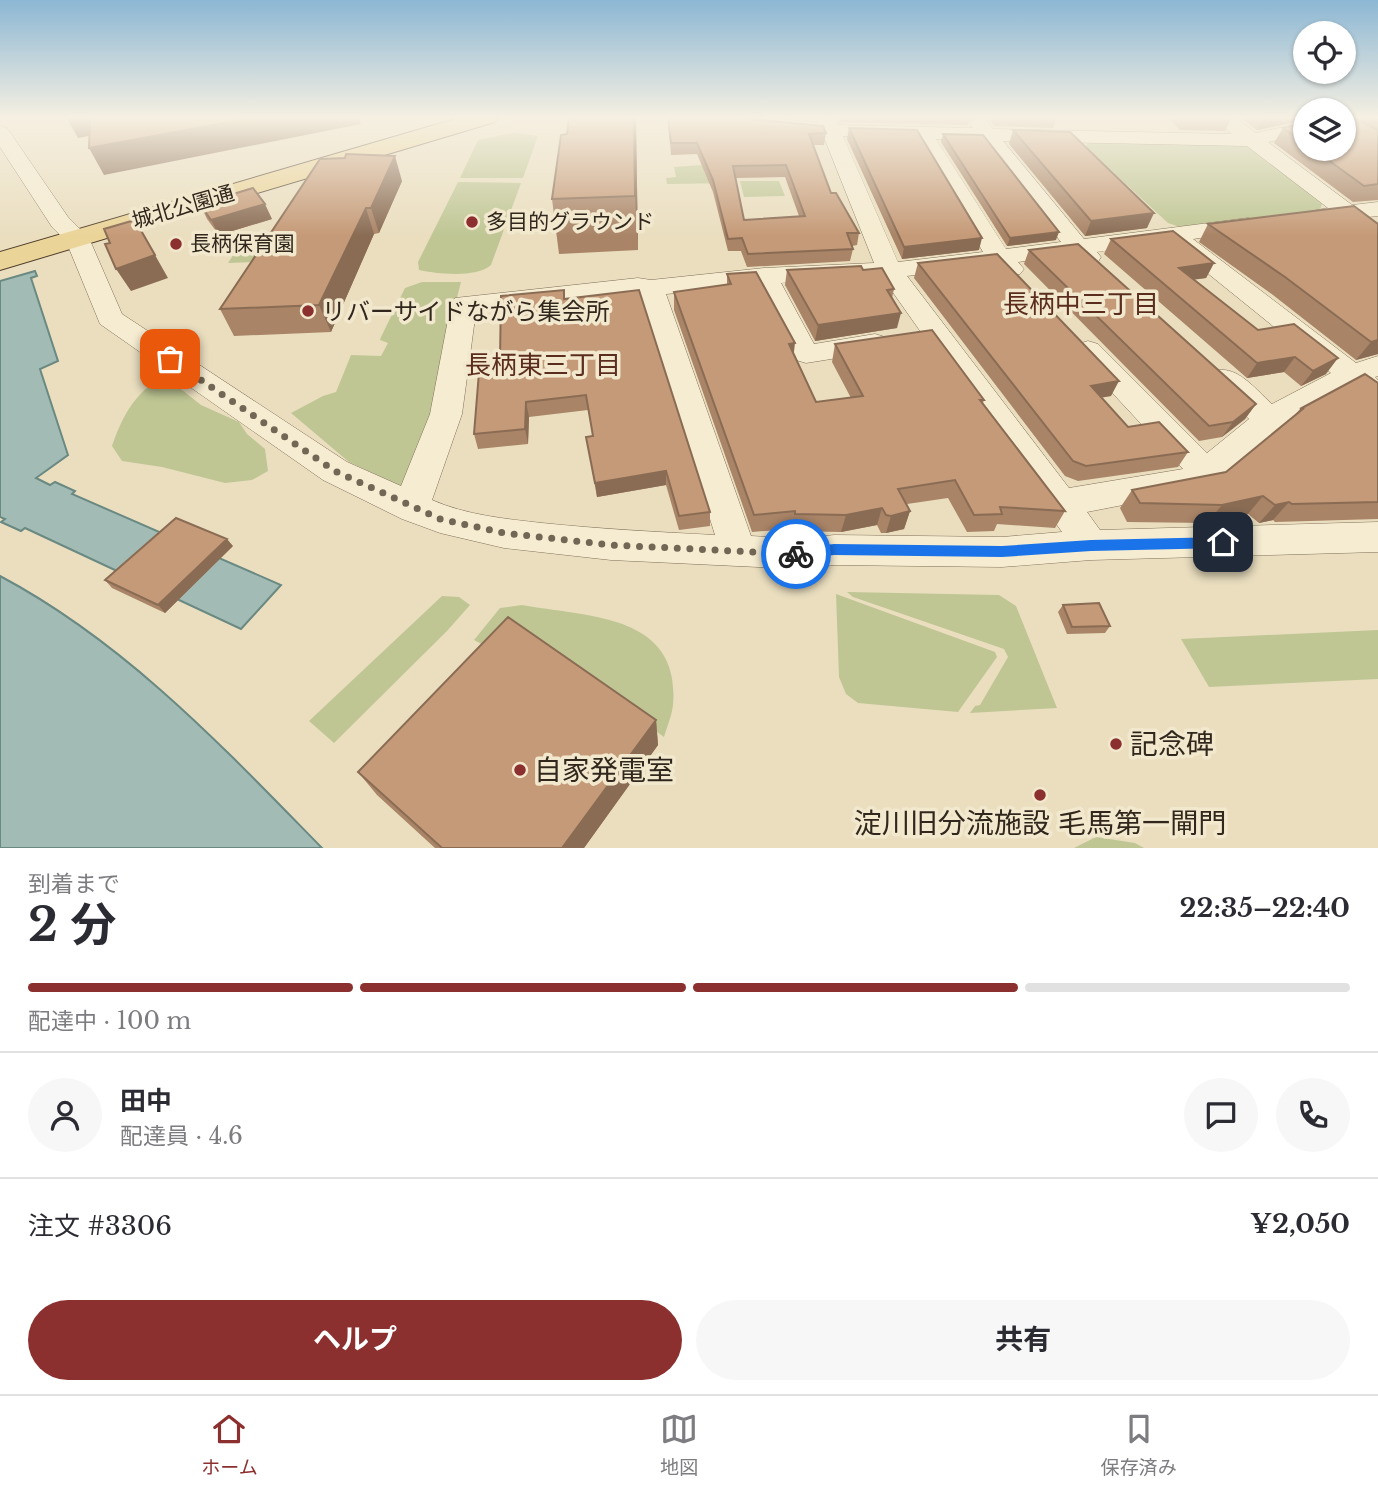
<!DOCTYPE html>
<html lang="ja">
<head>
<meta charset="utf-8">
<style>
  body { margin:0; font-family:"Libre Baskerville","Noto Sans JP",serif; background:#f7f7f7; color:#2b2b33; height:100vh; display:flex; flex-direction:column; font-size:26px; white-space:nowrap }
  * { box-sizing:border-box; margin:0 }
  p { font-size:23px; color:#7c7c81 }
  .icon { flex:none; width:38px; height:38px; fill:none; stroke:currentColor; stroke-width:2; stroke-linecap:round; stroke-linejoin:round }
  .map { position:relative; height:848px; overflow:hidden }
  .side { display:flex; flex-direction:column; background:#fff; flex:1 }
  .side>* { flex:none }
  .controls { position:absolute; left:1293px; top:21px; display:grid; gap:14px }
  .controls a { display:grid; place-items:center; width:63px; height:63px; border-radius:50%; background:#fff; box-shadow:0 2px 5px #0004; font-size:35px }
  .pin { position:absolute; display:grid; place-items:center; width:60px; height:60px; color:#fff; margin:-30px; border-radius:14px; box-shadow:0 4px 10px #0006 }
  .courier { position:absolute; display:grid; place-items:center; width:70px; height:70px; margin:-35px; border:5px solid #1a73e8; border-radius:50%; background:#fff; color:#222; box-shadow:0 2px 9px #0007 }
  .head em { font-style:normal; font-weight:700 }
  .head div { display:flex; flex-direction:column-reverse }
  .head { display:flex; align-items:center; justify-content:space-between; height:119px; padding:0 28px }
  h1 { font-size:46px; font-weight:700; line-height:52px }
  .bar { display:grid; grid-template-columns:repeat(4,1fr); gap:10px 7px; align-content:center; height:84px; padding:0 28px }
  .bar i { height:9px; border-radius:5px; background:#e1e1e2 }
  .bar .selected { background:#8b302e }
  .bar p { grid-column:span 4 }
  .line { display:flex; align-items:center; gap:18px; padding:0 28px; border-top:2px solid #e1e1e2 }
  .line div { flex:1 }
  .round { display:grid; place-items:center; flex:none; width:74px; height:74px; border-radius:37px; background:#f7f7f7 }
  .primary-button { display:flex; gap:14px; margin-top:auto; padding:14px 28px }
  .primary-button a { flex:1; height:80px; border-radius:42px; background:#8b302e; color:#fff; font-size:28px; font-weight:700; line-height:80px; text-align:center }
  .primary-button a+a { background:#f7f7f7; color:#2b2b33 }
  .dock { display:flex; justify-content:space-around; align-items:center; height:98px; border-top:2px solid #e1e1e2; background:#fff; font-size:19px; color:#7c7c81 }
  .dock a { display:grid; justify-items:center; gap:4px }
  .dock .selected { color:#8b302e }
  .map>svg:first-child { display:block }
</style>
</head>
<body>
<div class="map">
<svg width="1378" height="848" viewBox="0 0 1378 848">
  <rect width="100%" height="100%" fill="#eadebf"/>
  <path fill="#bfc694" d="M514,133l24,3 -15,42h-63l18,-38z
    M1089,143l153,2 10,3 70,56 -2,6 -140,17 -12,-4 -83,-77z
    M716,164l20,3v16l-69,1 -1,-6 10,-1 -2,-10z
    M740,181h39l6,15 -41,1z
    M458,182l63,1 -30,82c-14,13 -54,9 -72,5l-1,-8z
    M262,236l-4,7 5,3 -9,16 -26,1 17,-26z
    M422,282h39l-8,31 -13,82 -32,95 -59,-28 -58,-49 32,-17 13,-4 15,-37 30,1 7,-13 -8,-3 1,-3 24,-49z
    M156,381l21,5 24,19 38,17 8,12 18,15 3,22 -16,9 -27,3 -63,-16 -40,-6 -10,-15c9,-26 20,-49 44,-65z
    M847,592l152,3 17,11 41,102 -87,5 5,-7 5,-1 28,-48 -4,-8 -151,-52z
    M836,594l159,58 2,5 -39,55 -100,-9 -12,-9 -7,-17z
    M442,596l17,1 11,8 -23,26 -113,112 -25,-22z
    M522,605c65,12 159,8 151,100 -1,10 -6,22 -9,32l-148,-107 -23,20 -19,-10 26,-32z
    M1378,630v49l-169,8 -28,-48z
    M1096,837l39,6 9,5h-70z"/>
  <path fill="#a2bcb5" stroke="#6a8982" stroke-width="2" d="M35,271l2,5 -6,2 27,83 -18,8 28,86 -32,23 14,7 5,-3 20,9 -3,3 209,91 -40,44 -216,-101 -4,3 -20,-9 4,-3 -5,-2v-236z
    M0,576c126,67 223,171 322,272h-322z"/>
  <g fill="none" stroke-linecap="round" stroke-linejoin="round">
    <g stroke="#816f59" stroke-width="1">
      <path id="minor" d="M697,117h62l59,6 -2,-6h18l4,8 135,3 -3,-4 9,-6 7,2 7,9 239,5 -19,-17h21l22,16 50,-11v12l-38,8 84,63 26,-3v14l-10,1 10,8v18l-8,-2 -27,-21 -23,3 -8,-2 -3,-5 3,-5 16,-3 -81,-62 -244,-5 81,98 164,-21 8,2 4,5 -4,5 -63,9 163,124 22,-7v20l-3,1 3,3v25l-11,-3 -17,-13 -70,38 -70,61 -123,24 13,18 278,-8v30l-287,8 -89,7 -168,-2 -34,4 -189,-9 -107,-12 -64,-15 -38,-14 -79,-39 -223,-156 -34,-83 -14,-14 -52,-80v-21l7,2 61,89 21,21 33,76 225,148 54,24 29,-72 21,-110 4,-6 183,-20 13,2 113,-12 110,-5 -51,-128 -117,-12zM843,136l73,2 67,114 -85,10zM936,139l46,1 79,102 -55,7zM1169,242l162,131 -59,31c-17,-15 -35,-40 -59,-33l-5,7 5,7 36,34 -42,34 -109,-109 -10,-3 -10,3 -4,6 4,6 105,113 -114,19 -162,-212 86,-11c9,9 14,13 27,9l4,-5 -6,-7 54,-7c9,8 14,10 26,7l3,-5 -4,-5zM882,277l180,255 -60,5 -168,-2 -34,4 -49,-3 -85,-242 90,-8 36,68 4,6 10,3 69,-11 10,-3 4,-6 -4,-6 -10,-3 -61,10 -33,-61zM640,294l75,241c-58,-3 -115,-6 -173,-12 -36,-4 -76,-8 -110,-23l30,-86 14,-103z"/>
    </g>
    <g stroke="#4f3e2d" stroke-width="2">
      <path id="major" d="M462,117h36l-3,5 -495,148v-18z"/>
    </g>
    <use href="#minor" fill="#f5ecd1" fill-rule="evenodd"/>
    <use href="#major" fill="#ebd498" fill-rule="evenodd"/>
  </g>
  <path fill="#a98467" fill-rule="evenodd" d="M636,117l2,133 -79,4 -7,-55z
    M668,117h65l93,16 -2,12h-11l18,48 28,40 -2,12 -5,1 1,3 -3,12 -103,6 -6,-16h-13l-15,-59 -16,-38 -26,1zM785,177l14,39 -55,4 -8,-42z
    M785,117h30l-1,3z
    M836,117h141l-8,5 -1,3 -128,-3z
    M984,117h73l-4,11 -59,-2 -6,-8z
    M1167,117h65l-7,14 -45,-1z
    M1239,117h67v3l-49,10z
    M1344,117h34v83l-25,2 -79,-59 9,-15 23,-5v26h38z
    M849,128l130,122 -77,9 -55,-120z
    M1013,130l134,98 -62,8 -76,-92z
    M943,134l113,106 -49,6 -66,-104z
    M402,181l-23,52 -5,1 -43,98 -97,4 -14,-27z
    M200,204l72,15 -53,16 -12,-16z
    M1208,224h170v130l-22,6 -83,-65 -74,-53z
    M1111,239l103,24 -8,15 -12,1 64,51 68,44 -25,12 -17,-14 -37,6 -143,-124z
    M1029,250l227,154 -11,15 -23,18 -23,4 -175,-177z
    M918,263l193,133 -10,1 27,30 60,25 -10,15 -100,14 -13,-5 -151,-198z
    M787,270h76l31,19 -2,9 5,30 -82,13 -30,-56z
    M727,274l67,80 22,48 35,-4 -19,-36 3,-18 149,56 -1,3 82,108 -10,17 -58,-4 -3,7 -27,1 -19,-34 -41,6 3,7 -6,18 -18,4h-5l-4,-8 -36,7 -49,-1v-2l-40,3 -78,-222v-18l53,-7z
    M565,299l145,213v14l-31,4 -13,-45 -69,12 -11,-60 7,-1 -5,-26 -59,7 -1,27 -50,5 -4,-15 26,-76z
    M1378,383v136l-103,3 -2,-2 -14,3 -11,-9 -41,9 -80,-1 -7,-14 12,-18 94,-18 68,-56 6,-7z
    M233,546l-68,67 -53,-25 -7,-8z
    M1063,605l47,21 -5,7 -38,1 -9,-22z
    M656,720l2,25 -74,103h-149l-58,-53 -19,-23z"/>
  <path fill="#8a6c54" d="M66,117h30l8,16 -26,5z
    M256,117h106l-3,1 2,6 -257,51 -15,-27z
    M634,117h2v8l2,125 -3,-54z
    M970,117h7l-8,5z
    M1264,117h42v3l-49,10z
    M395,156l7,25 -23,52 -8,-25z
    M265,204l7,15 -53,16 -8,-15z
    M366,208l8,26 -43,98 -12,-27z
    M1154,213l-7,15 -62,8 6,-15z
    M1059,232l-3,8 -49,6 3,-8z
    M982,238l-3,12 -77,9 2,-12z
    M155,255l13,23 -37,13 -15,-22z
    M1214,263l-8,15 -35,5 8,-15z
    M901,313l-4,15 -82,13 3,-16z
    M1378,340v14l-22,6 15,-18z
    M795,343l-2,17 -4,-16z
    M1295,357l-11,15 -37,6 10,-15z
    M1338,358l-12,16 -25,12 12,-15z
    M1119,381l-8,15 -28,5 8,-15z
    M526,402l3,15 -1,27 -3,-15z
    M1256,404l-11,15 -23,18 11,-15z
    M666,471v14l-69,12 -2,-14z
    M1263,496l-15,18 -41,9 15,-18z
    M1289,502l-16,18 -14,3 16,-18z
    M882,508l-5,17 -36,7 5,-17z
    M910,511l-6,18 -18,4 5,-17z
    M227,539l6,7 -68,67 -7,-8z
    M656,720l2,25 -74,103h-22z"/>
  <path fill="#c59a78" stroke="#8a6c54" stroke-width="2" fill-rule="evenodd" d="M90,117h166l-167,31z
    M569,117h65l1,79 -83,3 9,-64 6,-1z
    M668,117h65l90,9 3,7 -17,1 22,59h5l23,40h-12l6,16 -105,5 -6,-16 -14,1 -15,-59 -16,-37h-26zM786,165l19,51 -61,4 -11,-54z
    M1344,117h8l26,13v54l-14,2 -51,-37h31z
    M1306,123v21l-23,-16z
    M849,128l68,2 65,108 -78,9z
    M1013,130l57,2 84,81 -63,8z
    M943,134l40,1 76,97 -49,6z
    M346,154l49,2 -24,52h-5l-47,97 -99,4 100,-150 25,-1z
    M253,188l12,16 -54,16 -11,-16z
    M1354,206l24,18v116l-7,2 -86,-65 -77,-53z
    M135,220l20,35 -39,14 -11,-25 5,-1 -6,-14z
    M1173,231l41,32 -35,5 79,62 36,-6 44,34 -25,13 -18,-14 -38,6 -146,-124z
    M1078,244l178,160 -23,18 -24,4 -180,-176z
    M997,254l122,127 -28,5 37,41 31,-5 29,30 -102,14 -13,-5 -155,-198z
    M861,266l2,4 19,-2 12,21 -7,1 14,23 -83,12 -31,-55z
    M756,272l39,71 -6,1 27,58 47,-6 -28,-52 97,-14 52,70h-4l85,111 -65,-4 2,7 -28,1 -19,-35 -57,9 12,22 -19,5 -5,-1 -4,-7 -36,7 -51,-1v-3l-41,4 -80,-223 57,-8 -4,-10z
    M564,290v9l75,-9 71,222 -31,4 -13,-45 -71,12 -9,-46 7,-1 -7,-41 -60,7 -1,27 -51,5 6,-74 20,-2 1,-62z
    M1365,374l13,9v119l-86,2 -3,-2 -14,3 -12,-9 -41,9 -82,-2 -8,-13 94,-18 78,-64 -4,1z
    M176,518l51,21 -69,66 -53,-25z
    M1099,603l11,23 -38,1 -9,-22z
    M508,617l148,103 -94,128h-120l-84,-76z"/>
  <linearGradient id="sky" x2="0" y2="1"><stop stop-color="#8cb7d4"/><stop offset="0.5" stop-color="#f6f0e2"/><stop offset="1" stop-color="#f6f0e2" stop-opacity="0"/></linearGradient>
  <rect width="1378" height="236" fill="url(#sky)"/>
  <path fill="#1a73e8" d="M1223,537l6,5 -6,6 -132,3 -89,6 -168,-2 -38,4 -7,-5 7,-6 38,-4 168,2 89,-6z"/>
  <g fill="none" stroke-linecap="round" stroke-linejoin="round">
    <path stroke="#726755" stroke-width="7" stroke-dasharray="0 12.6" d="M170,359l165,112 105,48 64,14 107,12 185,9"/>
  </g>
  <g fill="#8b302e" stroke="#f2e8ce" stroke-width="2.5">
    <circle cx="472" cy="222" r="7"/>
    <circle cx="176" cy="244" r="7"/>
    <circle cx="308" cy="311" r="7"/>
    <circle cx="1116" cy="744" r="7"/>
    <circle cx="520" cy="770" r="7"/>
    <circle cx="1040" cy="795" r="7"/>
  </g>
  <g text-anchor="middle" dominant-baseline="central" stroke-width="7" stroke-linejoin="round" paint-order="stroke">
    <g font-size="21" fill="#31271c" stroke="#f2e8ce">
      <text transform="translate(183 207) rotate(-16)">城北公園通</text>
    </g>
    <g font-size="21" fill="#31271c" stroke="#f2e8ce" text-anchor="start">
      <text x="486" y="222">多目的グラウンド</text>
      <text x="190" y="244">長柄保育園</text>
    </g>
    <g font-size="24" fill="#31271c" stroke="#f2e8ce" text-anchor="start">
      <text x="322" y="311">リバーサイドながら集会所</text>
    </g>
    <g font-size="26" fill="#5b2d1f" stroke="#f2e8ce">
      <text x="1081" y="304">長柄中三丁目</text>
      <text x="543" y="365">長柄東三丁目</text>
    </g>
    <g font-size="28" fill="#31271c" stroke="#f2e8ce" text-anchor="start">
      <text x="1130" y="744">記念碑</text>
      <text x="534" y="770">自家発電室</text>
      <text x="1040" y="823" text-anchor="middle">淀川旧分流施設 毛馬第一閘門</text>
    </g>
  </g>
</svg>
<div class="controls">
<a><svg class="icon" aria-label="locate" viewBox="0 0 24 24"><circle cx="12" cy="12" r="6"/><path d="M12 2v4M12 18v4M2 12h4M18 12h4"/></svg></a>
<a><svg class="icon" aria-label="layers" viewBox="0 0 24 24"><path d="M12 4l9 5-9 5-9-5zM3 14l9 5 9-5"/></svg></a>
</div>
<div class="pin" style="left:170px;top:359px;background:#ea580c"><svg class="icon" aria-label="bag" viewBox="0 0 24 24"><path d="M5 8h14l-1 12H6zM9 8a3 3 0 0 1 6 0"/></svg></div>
<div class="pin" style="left:1223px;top:542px;background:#1f2937"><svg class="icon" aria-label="home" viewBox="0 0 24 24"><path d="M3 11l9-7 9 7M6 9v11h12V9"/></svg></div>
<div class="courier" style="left:796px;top:554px"><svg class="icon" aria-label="bike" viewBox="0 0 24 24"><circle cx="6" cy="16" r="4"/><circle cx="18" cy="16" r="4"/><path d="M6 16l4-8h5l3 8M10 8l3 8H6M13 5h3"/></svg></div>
</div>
<section class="side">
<div class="head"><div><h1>2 分</h1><p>到着まで</p></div><em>22:35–22:40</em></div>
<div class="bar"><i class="selected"></i><i class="selected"></i><i class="selected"></i><i></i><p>配達中 · 100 m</p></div>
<div class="line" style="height:126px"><a class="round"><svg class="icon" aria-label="person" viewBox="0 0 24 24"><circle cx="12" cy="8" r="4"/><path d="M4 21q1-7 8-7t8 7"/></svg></a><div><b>田中</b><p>配達員 · 4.6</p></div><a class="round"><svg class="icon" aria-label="chat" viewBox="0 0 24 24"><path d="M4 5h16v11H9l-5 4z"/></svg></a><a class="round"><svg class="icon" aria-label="phone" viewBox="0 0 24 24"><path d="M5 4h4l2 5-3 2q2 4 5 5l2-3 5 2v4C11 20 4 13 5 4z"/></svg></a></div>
<div class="line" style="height:91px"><div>注文 #3306</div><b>¥2,050</b></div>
<div class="primary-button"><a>ヘルプ</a><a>共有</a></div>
</section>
<nav class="dock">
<a class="selected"><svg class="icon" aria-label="home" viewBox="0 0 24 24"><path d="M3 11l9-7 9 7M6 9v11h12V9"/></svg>ホーム</a>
<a><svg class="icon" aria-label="map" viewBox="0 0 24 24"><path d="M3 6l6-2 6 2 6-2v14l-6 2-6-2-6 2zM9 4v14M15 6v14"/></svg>地図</a>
<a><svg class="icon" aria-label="saved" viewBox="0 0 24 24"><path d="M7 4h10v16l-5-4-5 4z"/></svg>保存済み</a>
</nav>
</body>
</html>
